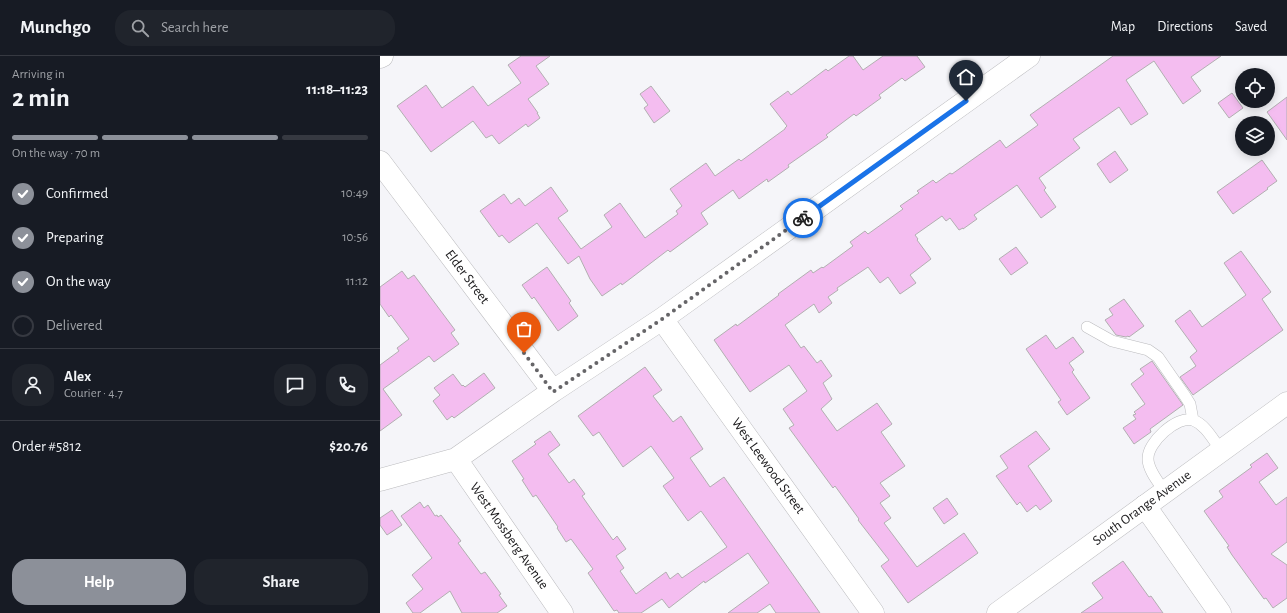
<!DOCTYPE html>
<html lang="en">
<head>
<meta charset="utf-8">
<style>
  body { margin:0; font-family:"Alegreya Sans",sans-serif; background:#20242c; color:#f1f3f6; height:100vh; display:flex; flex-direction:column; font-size:15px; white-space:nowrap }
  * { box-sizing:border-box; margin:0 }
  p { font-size:13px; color:#9ea1a6 }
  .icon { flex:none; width:22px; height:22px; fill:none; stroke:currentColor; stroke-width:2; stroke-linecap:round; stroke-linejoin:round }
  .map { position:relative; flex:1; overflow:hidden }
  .panel { display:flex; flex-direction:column; background:#171b24; width:380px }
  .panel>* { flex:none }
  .buttons { position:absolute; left:855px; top:12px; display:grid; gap:8px }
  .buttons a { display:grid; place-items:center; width:40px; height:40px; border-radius:50%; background:#171b24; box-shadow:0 2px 10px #0003; font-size:20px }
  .pin { position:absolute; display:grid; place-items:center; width:34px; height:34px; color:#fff; margin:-41px -17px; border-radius:50% 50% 50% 0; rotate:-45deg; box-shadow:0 0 4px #0007 }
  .pin .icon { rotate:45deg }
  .courier { position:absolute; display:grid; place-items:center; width:40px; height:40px; margin:-20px; border:3px solid #1a73e8; border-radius:50%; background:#fff; color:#222; box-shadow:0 1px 5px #0007 }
  .summary em { font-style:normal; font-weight:700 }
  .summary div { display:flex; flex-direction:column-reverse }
  .summary { display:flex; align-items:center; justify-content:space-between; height:68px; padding:0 12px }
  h1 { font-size:26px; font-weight:700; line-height:30px }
  .bar { display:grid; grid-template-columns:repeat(4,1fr); gap:6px 4px; align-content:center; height:48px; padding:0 12px }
  .bar i { height:5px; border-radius:3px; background:#363941 }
  .bar .active { background:#8c9099 }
  .bar p { grid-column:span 4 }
  .line { display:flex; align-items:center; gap:10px; padding:0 12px; border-top:1px solid #363941 }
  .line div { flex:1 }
  .round { display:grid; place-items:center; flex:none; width:42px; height:42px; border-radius:16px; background:#20242c }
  ol { padding:0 12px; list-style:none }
  li { display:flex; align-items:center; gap:12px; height:44px }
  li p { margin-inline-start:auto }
  li .icon { padding:4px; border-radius:50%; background:#8c9099; color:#fff; stroke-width:4 }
  li:last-child { color:#9ea1a6 }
  li i { width:22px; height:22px; border:2px solid #363941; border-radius:50% }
  .action { display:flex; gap:8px; margin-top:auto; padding:8px 12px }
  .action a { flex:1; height:46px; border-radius:16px; background:#8c9099; color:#fff; font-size:16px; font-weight:700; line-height:46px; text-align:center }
  .action a+a { background:#20242c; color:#f1f3f6 }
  header { display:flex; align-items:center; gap:24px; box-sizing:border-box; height:56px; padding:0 20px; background:#171b24; border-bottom:1px solid #363941 }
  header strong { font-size:19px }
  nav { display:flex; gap:22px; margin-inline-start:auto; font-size:14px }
  .search { width:280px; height:36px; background:#20242c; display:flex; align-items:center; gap:10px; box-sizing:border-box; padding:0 14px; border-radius:16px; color:#9ea1a6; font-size:15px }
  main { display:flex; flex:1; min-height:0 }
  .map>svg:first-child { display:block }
</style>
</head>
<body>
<header>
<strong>Munchgo</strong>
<div class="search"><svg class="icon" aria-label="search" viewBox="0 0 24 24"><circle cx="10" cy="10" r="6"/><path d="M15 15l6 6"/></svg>Search here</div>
<nav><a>Map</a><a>Directions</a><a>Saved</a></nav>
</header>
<main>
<section class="panel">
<div class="summary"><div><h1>2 min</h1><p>Arriving in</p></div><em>11:18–11:23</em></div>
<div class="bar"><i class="active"></i><i class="active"></i><i class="active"></i><i></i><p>On the way · 70 m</p></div>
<ol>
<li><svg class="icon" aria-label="check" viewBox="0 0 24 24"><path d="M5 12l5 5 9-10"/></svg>Confirmed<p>10:49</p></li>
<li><svg class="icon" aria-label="check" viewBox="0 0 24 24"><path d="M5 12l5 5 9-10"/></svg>Preparing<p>10:56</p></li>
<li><svg class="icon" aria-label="check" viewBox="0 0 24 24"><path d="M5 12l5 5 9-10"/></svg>On the way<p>11:12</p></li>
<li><i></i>Delivered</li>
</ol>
<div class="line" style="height:72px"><a class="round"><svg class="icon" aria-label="person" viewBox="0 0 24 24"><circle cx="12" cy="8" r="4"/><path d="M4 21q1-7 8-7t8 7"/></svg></a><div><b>Alex</b><p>Courier · 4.7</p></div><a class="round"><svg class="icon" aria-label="chat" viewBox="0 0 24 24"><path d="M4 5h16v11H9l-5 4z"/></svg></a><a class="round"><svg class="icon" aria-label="phone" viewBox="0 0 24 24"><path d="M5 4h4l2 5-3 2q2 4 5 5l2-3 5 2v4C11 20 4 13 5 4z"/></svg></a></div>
<div class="line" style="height:52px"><div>Order #5812</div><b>$20.76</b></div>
<div class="action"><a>Help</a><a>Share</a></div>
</section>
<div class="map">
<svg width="907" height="557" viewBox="0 0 907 557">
  <rect width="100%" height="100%" fill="#f5f5f9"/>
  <path fill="#f4bdf0" stroke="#b2afb1" d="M141,0h29l-14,10 13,18 -21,15 10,14h-1l3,5 -12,9 -2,-3 -27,20 -7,-9 -6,3 -13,-17 -42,31 -34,-46 29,-21 16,23 31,-22 15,20 33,-23 -13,-18z
    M469,0h4l10,14 20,-14h34l8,11 -20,14 -3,-3 -23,17 2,3 -25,18 -2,-2 -28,21 2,2 -40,28 1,2 -21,15 -1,-3 -28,20 -6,-9 -32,23 7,11 -38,28 -2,-2 -46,35 -1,-2 -19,13 -12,-17 -11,-23 -11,8 -31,-41 -28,20 -7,-8 -3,2 -19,-26 24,-17 7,10 8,-6 6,8 26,-19 17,24 -10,7 23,31 31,-22 -8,-12 16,-12 25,35 33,-24 -2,-3 6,-5 -12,-17 36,-26 9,13 24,-17 2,2 44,-32v-1l2,-2 -17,-22 18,-13 3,4 35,-26 2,2z
    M733,0h108l-30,21 10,14 -18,13 -29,-43 -28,19 22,34 -17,11 -12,-18 -46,32 7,9 -41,30 7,10 -2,2 12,17 -15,11 -24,-33 -43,30 3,4 -14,10v-1l-4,2 -9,-12 -4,3 -4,-5 -27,19 3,4 -1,1 14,19 -21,16 6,8 -16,11 -12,-17 -8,6 -12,-16 -31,21 1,2 -10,7 4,6 -13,10 -5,-9 -29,21 16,23 3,-2 13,17 4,-3 11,16 -9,7 9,16 -11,10 16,22 40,-28 15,21 -11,8 24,34 -25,17 10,13 -10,7 11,15 -7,5 33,44 47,-34 14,20 -70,50 -27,-37 8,-6 -31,-40 1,-1 -24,-33 -2,2 -44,-60 5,-3 -11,-16 24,-18 -18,-26 -39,27 -36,-52 22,-16 1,2 42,-31 -1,-1 33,-24 2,3 9,-6 1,1 30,-22 -3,-4 15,-11 3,3 35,-25 -3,-3 19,-13 -2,-2 16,-11 3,3 14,-10 2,1 48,-34 6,8 32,-23 -8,-10z
    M271,30l19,25 -16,12 -10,-15 4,-3 -8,-11z
    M852,37l11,15 -14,10 -11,-15z
    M907,41v43l-20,-28z
    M735,95l13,19 -18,13 -13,-19z
    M882,104l15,21 -10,7 1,1 -35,25 -16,-22z
    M636,191l12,16 -17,12 -12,-16z
    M861,195l30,41 -9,7 21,31 -90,65 -13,-18 16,-11 -6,-9 7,-6 -22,-30 15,-11 12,17 44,-32 -22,-32z
    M167,211l24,34 -2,2 9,13 -20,15 -24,-34 -2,2 -10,-14z
    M22,215l6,8 6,-4 41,55 -4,3 8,11 -25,18 -5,-6 -46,33 19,26 -22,16v-66l19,-14 -2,-3 12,-9 -18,-24 -2,2 -9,-13v-17z
    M744,243l20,27 -15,11 -1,-1 -2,1 -10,-2 -11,-15 8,-5 -4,-6z
    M666,279l10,14 17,-12 11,15 -15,11 5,7 -2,2 18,26 -23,17 -9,-13 3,-2 -35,-51z
    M772,305l31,44 -33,24 1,3 -17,12 -11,-16 13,-9 -3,-4 3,-1 -2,-2 11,-8 -14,-20 13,-10 -4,-5z
    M265,311l17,23 -9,6 20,26 8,-6 22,33 -13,9 20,29 14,-10 96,136h-44l-6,-9 -13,9h-29l41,-30 -21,-30 -43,30 -1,-2 -35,27 -7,-9 -21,14h-22l-2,-3 -3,1 -26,-38 5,-4 -22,-30 -5,3 -9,-14 1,-1 -22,-32 -3,2 -11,-17 2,-1 -12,-18 24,-17 -2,-2 16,-11 10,14 -12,9 21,29 5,-4 11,15 -3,2 31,44 4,-4 9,13 -10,7 8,12 -4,3 16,23 30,-22 4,7 8,-6 4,5 45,-31 -26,-36 -13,10 -25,-35 11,-8 -23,-32 -28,21 -24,-35 -6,4 -15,-20z
    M104,317l11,15 -41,30 -2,-2 -5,4 -14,-19 7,-6 -6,-7 19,-14 9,12 1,-1 2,2z
    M656,375l14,18 -22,17 24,35 -12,9 -4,-5 -9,7 -7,-10 -3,3 -21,-29 12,-8 -8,-12z
    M887,397l11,15 -19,14 17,23 11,-8v45l-16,12 16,11v33l-14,10 -7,-10 -2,1 -32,-44 -5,-8 2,-1 -25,-35 19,-14 -4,-6 33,-24 -2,-2z
    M567,442l11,16 -14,10 -11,-16z
    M40,446l4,6 4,-3 7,11 2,-1 1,2 3,-2 20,26 -3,2 23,31 4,-2 16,22 -2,1 8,11 -10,7h-35l-12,-22 -30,22h-7l-7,-10 17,-14 -11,-14 20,-17 -31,-42z
    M12,454l10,15 -15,10 -7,-10v-7z
    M743,505l26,36 2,-1 12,17h-82l22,-15 -11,-15z"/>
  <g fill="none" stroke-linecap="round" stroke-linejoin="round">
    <g stroke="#bbbbbe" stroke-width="12">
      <path id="lane" d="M707,271l25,14 36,9 10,7 27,39 5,8 3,16
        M785,436c-6,-9 -17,-22 -17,-33 -1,-16 29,-44 45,-39 13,5 20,20 28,30"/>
    </g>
    <g stroke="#bbbbbe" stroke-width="23">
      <path id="street" d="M0,1l2,-1
        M0,106l173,229
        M282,263l211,294
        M76,403l106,154
        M0,424l76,-21 97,-68 109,-72 367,-263
        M765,450l75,107"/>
    </g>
    <g stroke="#bbbbbe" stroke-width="23">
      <path id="secondary" d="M618,557l289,-210"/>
    </g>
    <use href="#lane" stroke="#fff" stroke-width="11"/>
    <use href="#street" stroke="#fff" stroke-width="22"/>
    <use href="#secondary" stroke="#fff" stroke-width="22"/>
  </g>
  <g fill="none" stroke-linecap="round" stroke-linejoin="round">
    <path stroke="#666568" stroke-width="4" stroke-dasharray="0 7.2" d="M144,297l29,39 109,-73 141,-101"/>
    <path stroke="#1a73e8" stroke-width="5" d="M423,162l163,-117"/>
  </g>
  <g text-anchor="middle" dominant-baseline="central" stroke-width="3.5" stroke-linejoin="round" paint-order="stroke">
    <g font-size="14" fill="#19181a" stroke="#fff">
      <text transform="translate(87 221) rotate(53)">Elder Street</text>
      <text transform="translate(388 410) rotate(54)">West Leewood Street</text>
      <text transform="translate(762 452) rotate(-36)">South Orange Avenue</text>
      <text transform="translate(129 480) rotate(55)">West Mossberg Avenue</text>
    </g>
  </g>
</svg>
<div class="buttons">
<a><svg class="icon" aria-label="locate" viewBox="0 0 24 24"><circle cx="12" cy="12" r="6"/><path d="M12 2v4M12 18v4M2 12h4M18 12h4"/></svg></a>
<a><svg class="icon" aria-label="layers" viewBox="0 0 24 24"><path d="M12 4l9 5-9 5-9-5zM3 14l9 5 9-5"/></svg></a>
</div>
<div class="pin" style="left:144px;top:297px;background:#ea580c"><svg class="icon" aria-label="bag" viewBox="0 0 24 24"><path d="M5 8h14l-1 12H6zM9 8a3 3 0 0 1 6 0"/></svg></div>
<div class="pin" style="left:586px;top:45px;background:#1f2937"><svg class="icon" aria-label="home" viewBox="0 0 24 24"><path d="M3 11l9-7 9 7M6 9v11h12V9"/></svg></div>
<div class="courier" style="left:423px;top:162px"><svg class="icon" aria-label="bike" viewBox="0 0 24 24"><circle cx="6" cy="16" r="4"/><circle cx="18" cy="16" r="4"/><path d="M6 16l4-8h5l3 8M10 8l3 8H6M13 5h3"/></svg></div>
</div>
</main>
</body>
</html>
